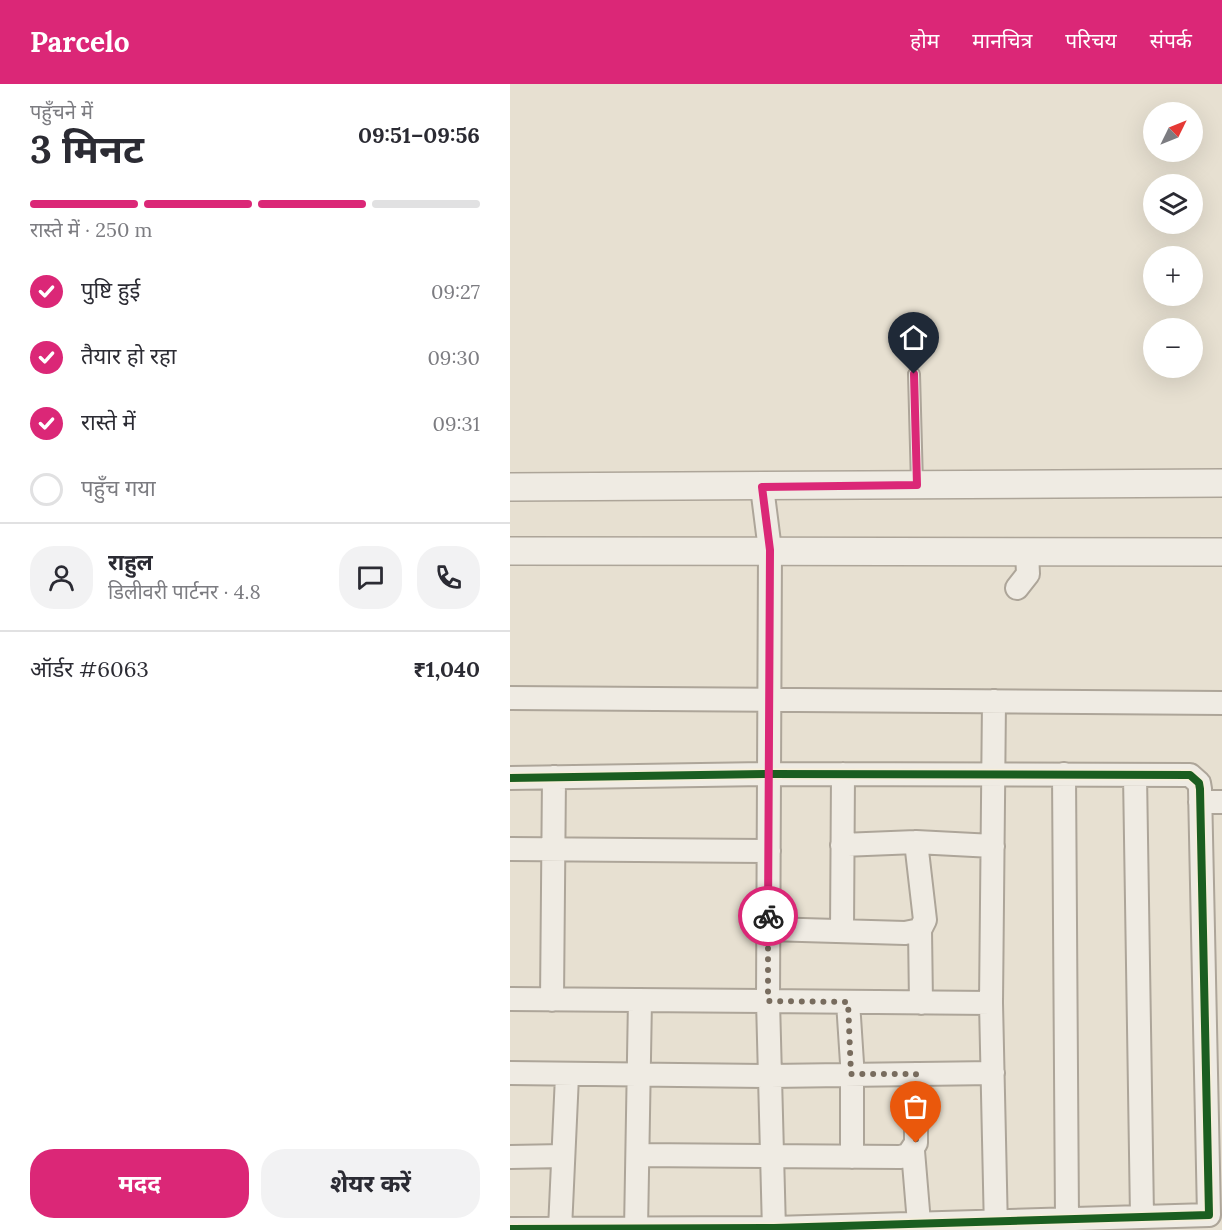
<!DOCTYPE html>
<html lang="hi">
<head>
<meta charset="utf-8">
<style>
  body { margin:0; font-family:Lora,"Noto Sans Devanagari",serif; background:#f2f2f3; color:#2b2b33; height:100vh; display:flex; flex-direction:column; font-size:22px; white-space:nowrap }
  * { box-sizing:border-box; margin:0 }
  p { font-size:20px; color:#7c7c81 }
  .icon { flex:none; width:33px; height:33px; fill:none; stroke:currentColor; stroke-width:2; stroke-linecap:round; stroke-linejoin:round }
  .map { position:relative; flex:1; overflow:hidden }
  .side { display:flex; flex-direction:column; background:#fff; width:510px }
  .side>* { flex:none }
  .needle { width:39px; rotate:47deg }
  .fabs { position:absolute; left:633px; top:18px; display:grid; gap:12px }
  .fabs a { display:grid; place-items:center; width:60px; height:60px; border-radius:50%; background:#fff; box-shadow:0 6px 24px #0002; font-size:30px }
  .pin { position:absolute; display:grid; place-items:center; width:51px; height:51px; color:#fff; margin:-62px -26px; border-radius:50% 50% 50% 0; rotate:-45deg; box-shadow:0 0 6px #0007 }
  .pin .icon { rotate:45deg }
  .courier { position:absolute; display:grid; place-items:center; width:60px; height:60px; margin:-30px; border:4px solid #db2777; border-radius:50%; background:#fff; color:#222; box-shadow:0 2px 8px #0007 }
  .head em { font-style:normal; font-weight:700 }
  .head div { display:flex; flex-direction:column-reverse }
  .head { display:flex; align-items:center; justify-content:space-between; height:102px; padding:0 30px }
  h1 { font-size:39px; font-weight:700; line-height:45px }
  .bar { display:grid; grid-template-columns:repeat(4,1fr); gap:9px 6px; align-content:center; height:72px; padding:0 30px }
  .bar i { height:8px; border-radius:4px; background:#e1e1e2 }
  .bar .selected { background:#db2777 }
  .bar p { grid-column:span 4 }
  .line { display:flex; align-items:center; gap:15px; padding:0 30px; border-top:2px solid #e1e1e2 }
  .line div { flex:1 }
  .round { display:grid; place-items:center; flex:none; width:63px; height:63px; border-radius:24px; background:#f2f2f3 }
  ol { padding:0 30px; list-style:none }
  li { display:flex; align-items:center; gap:18px; height:66px }
  li p { margin-inline-start:auto }
  li .icon { padding:6px; border-radius:50%; background:#db2777; color:#fff; stroke-width:4 }
  li:last-child { color:#7c7c81 }
  li i { width:33px; height:33px; border:3px solid #e1e1e2; border-radius:50% }
  .button { display:flex; gap:12px; margin-top:auto; padding:12px 30px }
  .button a { flex:1; height:69px; border-radius:24px; background:#db2777; color:#fff; font-size:24px; font-weight:700; line-height:69px; text-align:center }
  .button a+a { background:#f2f2f3; color:#2b2b33 }
  header { display:flex; align-items:center; gap:36px; box-sizing:border-box; height:84px; padding:0 30px; background:#db2777; color:#fff }
  header strong { font-size:28px }
  nav { display:flex; gap:33px; margin-inline-start:auto; font-size:21px }
  main { display:flex; flex:1; min-height:0 }
  .map>svg:first-child { display:block }
</style>
</head>
<body>
<header>
<strong>Parcelo</strong>
<nav><a>होम</a><a>मानचित्र</a><a>परिचय</a><a>संपर्क</a></nav>
</header>
<main>
<section class="side">
<div class="head"><div><h1>3 मिनट</h1><p>पहुँचने में</p></div><em>09:51–09:56</em></div>
<div class="bar"><i class="selected"></i><i class="selected"></i><i class="selected"></i><i></i><p>रास्ते में · 250 m</p></div>
<ol>
<li><svg class="icon" aria-label="check" viewBox="0 0 24 24"><path d="M5 12l5 5 9-10"/></svg>पुष्टि हुई<p>09:27</p></li>
<li><svg class="icon" aria-label="check" viewBox="0 0 24 24"><path d="M5 12l5 5 9-10"/></svg>तैयार हो रहा<p>09:30</p></li>
<li><svg class="icon" aria-label="check" viewBox="0 0 24 24"><path d="M5 12l5 5 9-10"/></svg>रास्ते में<p>09:31</p></li>
<li><i></i>पहुँच गया</li>
</ol>
<div class="line" style="height:108px"><a class="round"><svg class="icon" aria-label="person" viewBox="0 0 24 24"><circle cx="12" cy="8" r="4"/><path d="M4 21q1-7 8-7t8 7"/></svg></a><div><b>राहुल</b><p>डिलीवरी पार्टनर · 4.8</p></div><a class="round"><svg class="icon" aria-label="chat" viewBox="0 0 24 24"><path d="M4 5h16v11H9l-5 4z"/></svg></a><a class="round"><svg class="icon" aria-label="phone" viewBox="0 0 24 24"><path d="M5 4h4l2 5-3 2q2 4 5 5l2-3 5 2v4C11 20 4 13 5 4z"/></svg></a></div>
<div class="line" style="height:78px"><div>ऑर्डर #6063</div><b>₹1,040</b></div>
<div class="button"><a>मदद</a><a>शेयर करें</a></div>
</section>
<div class="map">
<svg width="712" height="1146" viewBox="0 0 712 1146">
  <rect width="100%" height="100%" fill="#e7e0d1"/>
  <g fill="none" stroke-linecap="round" stroke-linejoin="round">
    <g stroke="#ada599" stroke-width="14">
      <path id="service" d="M404,290l3,110"/>
    </g>
    <g stroke="#ada599" stroke-width="26">
      <path id="minor" d="M252,403l8,63 -2,451 6,229
        M507,504l11,-14 -1,-23
        M0,614l712,5
        M484,617l-3,302 5,227
        M554,690l3,445
        M625,691l7,441
        M0,694l259,-4 421,1 9,8 1,6 9,426 -435,13 -264,1
        M690,718h22
        M332,761l74,-3 77,4
        M0,765l259,2
        M258,845l137,4 15,-3 5,-10 -9,-78
        M410,846l1,73
        M332,847l1,-157
        M0,915l481,4
        M42,916l2,-223
        M338,918l4,61v94
        M0,989l260,3 223,-3
        M403,1067l6,72
        M128,1071l262,2 8,-2 8,-12v-69
        M0,1073l53,-1
        M50,1145l7,-153
        M126,1146l4,-230"/>
    </g>
    <g stroke="#ada599" stroke-width="30">
      <path id="tertiary" d="M0,403l712,-4
        M0,467l712,1"/>
    </g>
    <use href="#service" stroke="#efebe3" stroke-width="10"/>
    <use href="#minor" stroke="#efebe3" stroke-width="22"/>
    <use href="#tertiary" stroke="#efebe3" stroke-width="27"/>
    <g stroke="#f7eed8" stroke-width="11">
      <path id="cycleway" d="M0,694l259,-4 421,1 9,8 1,6 9,426 -435,13 -264,1"/>
    </g>
    <use href="#cycleway" stroke="#1b5e20" stroke-width="8"/>
  </g>
  <g fill="none" stroke-linecap="round" stroke-linejoin="round">
    <path stroke="#786c5e" stroke-width="6" stroke-dasharray="0 10.8" d="M258,832v85l80,1 3,72h65v69"/>
    <path stroke="#db2777" stroke-width="8" d="M258,832l2,-366 -8,-63 155,-2 -3,-111"/>
  </g>
</svg>
<div class="fabs">
<a><svg class="needle" viewBox="-14 -14 28 28"><path d="M0-13l5 13h-10z" fill="#e53935"/><path d="M0 13l5-13h-10z" fill="#7c7c81"/></svg></a>
<a><svg class="icon" aria-label="layers" viewBox="0 0 24 24"><path d="M12 4l9 5-9 5-9-5zM3 14l9 5 9-5"/></svg></a>
<a>+</a>
<a>−</a>
</div>
<div class="pin" style="left:406px;top:1059px;background:#ea580c"><svg class="icon" aria-label="bag" viewBox="0 0 24 24"><path d="M5 8h14l-1 12H6zM9 8a3 3 0 0 1 6 0"/></svg></div>
<div class="pin" style="left:404px;top:290px;background:#1f2937"><svg class="icon" aria-label="home" viewBox="0 0 24 24"><path d="M3 11l9-7 9 7M6 9v11h12V9"/></svg></div>
<div class="courier" style="left:258px;top:832px"><svg class="icon" aria-label="bike" viewBox="0 0 24 24"><circle cx="6" cy="16" r="4"/><circle cx="18" cy="16" r="4"/><path d="M6 16l4-8h5l3 8M10 8l3 8H6M13 5h3"/></svg></div>
</div>
</main>
</body>
</html>
